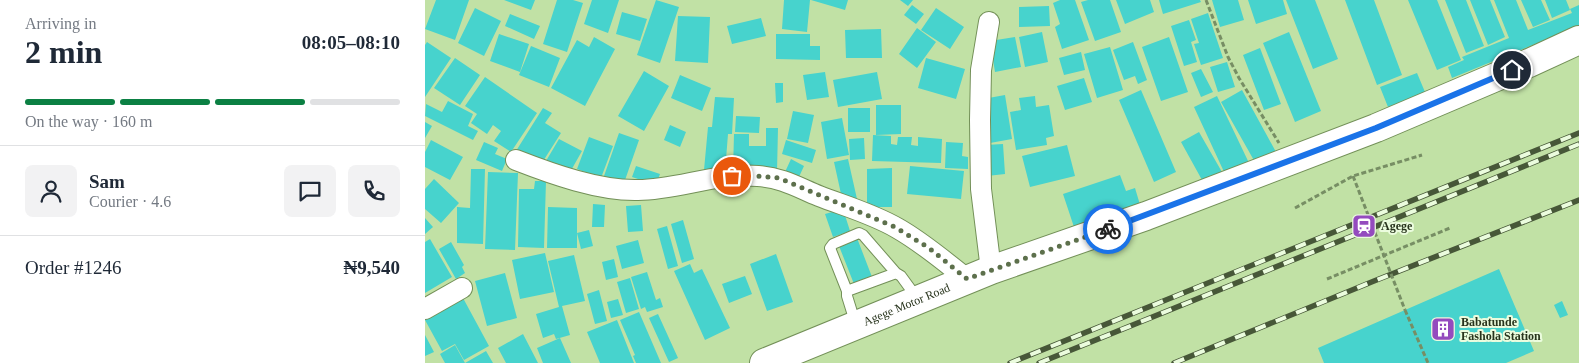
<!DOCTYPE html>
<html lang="en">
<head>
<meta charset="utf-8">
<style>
  body { margin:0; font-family:"Times New Roman",serif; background:#f2f2f3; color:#1f2937; height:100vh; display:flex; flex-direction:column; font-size:19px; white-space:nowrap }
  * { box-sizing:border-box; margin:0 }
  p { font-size:16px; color:#747a83 }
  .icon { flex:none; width:28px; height:28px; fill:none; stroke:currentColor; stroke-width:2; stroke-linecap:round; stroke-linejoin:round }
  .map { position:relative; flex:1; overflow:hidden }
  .sheet { display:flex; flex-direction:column; background:#fff; width:425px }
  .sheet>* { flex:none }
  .pin { position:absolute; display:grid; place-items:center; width:42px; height:42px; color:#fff; margin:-21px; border:2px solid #fff; border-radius:50%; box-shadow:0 1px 5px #0007 }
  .courier { position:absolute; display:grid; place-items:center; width:50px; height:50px; margin:-25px; border:4px solid #1a73e8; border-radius:50%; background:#fff; color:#222; box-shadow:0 1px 6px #0007 }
  .summary em { font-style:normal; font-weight:600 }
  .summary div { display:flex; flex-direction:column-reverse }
  .summary { display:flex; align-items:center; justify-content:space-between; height:85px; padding:0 25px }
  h1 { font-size:32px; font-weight:600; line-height:38px }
  .bar { display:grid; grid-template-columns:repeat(4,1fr); gap:8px 5px; align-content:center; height:60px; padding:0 25px }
  .bar i { height:6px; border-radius:4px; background:#e0e1e3 }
  .bar .selected { background:#0b8043 }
  .bar p { grid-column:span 4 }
  .line { display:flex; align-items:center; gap:12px; padding:0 25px; border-top:1px solid #e0e1e3 }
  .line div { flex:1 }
  .round { display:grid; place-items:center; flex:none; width:52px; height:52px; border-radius:8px; background:#f2f2f3 }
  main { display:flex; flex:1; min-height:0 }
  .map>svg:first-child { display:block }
</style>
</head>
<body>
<main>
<section class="sheet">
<div class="summary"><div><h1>2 min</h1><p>Arriving in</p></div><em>08:05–08:10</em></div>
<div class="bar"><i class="selected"></i><i class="selected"></i><i class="selected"></i><i></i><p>On the way · 160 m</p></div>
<div class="line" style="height:90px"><a class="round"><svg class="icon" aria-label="person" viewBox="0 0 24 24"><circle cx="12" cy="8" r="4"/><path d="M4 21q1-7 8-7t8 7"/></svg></a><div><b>Sam</b><p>Courier · 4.6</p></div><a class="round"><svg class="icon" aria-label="chat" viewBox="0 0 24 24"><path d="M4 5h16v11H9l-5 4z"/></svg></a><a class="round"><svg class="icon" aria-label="phone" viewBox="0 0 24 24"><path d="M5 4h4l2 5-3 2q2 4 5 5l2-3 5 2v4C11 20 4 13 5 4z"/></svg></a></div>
<div class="line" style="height:65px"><div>Order #1246</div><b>₦9,540</b></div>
</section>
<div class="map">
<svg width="1154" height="363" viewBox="0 0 1154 363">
  <rect width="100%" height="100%" fill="#c1e1a5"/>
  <path fill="#47d3cd" d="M11,0h33l-14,40 -30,-11z
    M79,0h31l-4,10z
    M132,0h16l10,3 -16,49 -24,-8z
    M167,0h27l-11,33 -24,-9z
    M231,0l23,7 -19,56 -23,-8z
    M359,0h26l-3,32 -25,-3z
    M386,0h37l-3,10z
    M475,0h13l-5,6z
    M635,0h15l14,40 -27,9 -7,-22 5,-3 -7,-21z
    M663,0h22l11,32 -26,9 -14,-39z
    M691,0h34l4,12 -29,12z
    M734,0h41l1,2 -38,12z
    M787,0h26l6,20 -24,7z
    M823,0h35l4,14 -31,10z
    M861,0h29l23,59 -25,10z
    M920,0h29l28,75 -25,10z
    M983,0h29l24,60 -24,10z
    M1020,0h21l18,46 -18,7z
    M1045,0h20l15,37 -17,8z
    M1069,0h22l12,30 44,-17 -2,-4 9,-4v21l-127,52 -4,-11 16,-7 -2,-3 47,-19z
    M1096,0h20l9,20 -17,7z
    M1120,0h21l4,10 -18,8z
    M487,5l12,9 -8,10 -12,-9z
    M624,6l1,20 -31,1v-20z
    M50,8l26,13 -17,35 -26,-13z
    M511,8l28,19 -14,22 -29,-19z
    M197,12l25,7 -7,22 -24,-7z
    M783,13l15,45 -22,7 -7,-21 5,-1 -8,-24z
    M85,14l30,12 -6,13 -29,-13z
    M253,16l32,1 -2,46 -33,-2z
    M336,18l5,18 -34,8 -5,-18z
    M764,20l7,20 -5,2 6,20 -13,4 -13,-40z
    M492,28l19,14 -19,26 -18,-14z
    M456,29l1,29h-36l-1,-28z
    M617,32l6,30 -23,5 -6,-30z
    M864,32l32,79 -26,11 -32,-79z
    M74,34l30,10 -9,28 -30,-11z
    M351,34h34v12h10v14l-44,-1z
    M169,37l21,12 -30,57 -34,-18 26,-48 12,7z
    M590,37l6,30 -26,5 -5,-31z
    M744,37l19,55 -27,9 -19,-54z
    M2,42l24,16 -26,39v-52z
    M708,42l14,38 -9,4 -3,-8 -11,4 -11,-30z
    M106,46l29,12 -11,29 -30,-12z
    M685,47l13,43 -26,8 -13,-44z
    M835,48l21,56 -17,6 -21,-55z
    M656,52l4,18 -21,5 -5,-17z
    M30,58l25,17 -20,30 -26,-17z
    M501,58l39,11 -9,30 -38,-11z
    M802,62l8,25 -17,5 -8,-25z
    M776,69l12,23 -12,5 -10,-24z
    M219,71l25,15 -25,45 -26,-15z
    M400,72l4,25 -22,3 -4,-25z
    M452,72l5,27 -44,8 -5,-27z
    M992,73l8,19 -37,15 -8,-20z
    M255,75l31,13 -9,23 -31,-13z
    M60,77l52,36 -26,39 -17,-11 7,-10 -8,-6 -6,9 -16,-11 6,-9 -12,-8z
    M659,78l8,24 -27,8 -8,-24z
    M350,83h8v19l-7,1z
    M716,90l35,82 -22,10 -35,-82z
    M817,90l34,62 -20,12 -35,-62z
    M580,95l7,44 -22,4 -7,-44z
    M610,96l1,11 13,-2 5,31 -8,2 1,7 -31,5 -6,-38 11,-2 -2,-12z
    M792,96l32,67 -24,11 -31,-67z
    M290,97l19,1 -2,36h-4l-3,38 -21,-2 4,-43h4z
    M23,101l25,13 -5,12 10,5 -5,9 -48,-24 1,-12 16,8z
    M451,105h25v29l-25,1z
    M118,108l9,5 -7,10 16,10 -21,33 -24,-15z
    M423,108h22v24h-22z
    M368,111l21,4 -6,28 -21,-4z
    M311,116l24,1 -1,16 -24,-1z
    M417,118l7,37 -22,4 -6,-37z
    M0,122l7,4 -7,12z
    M245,125l16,7 -6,15 -16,-7z
    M341,128h12l-1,44 -44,-1 1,-37h15v12h17z
    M774,132l27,47 -19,10 -26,-47z
    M194,133l20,7 -15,43 -20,-7z
    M448,135l18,1v8l6,1 1,-8h14l-1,8 7,1v-9l24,2 -1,24 -69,-2z
    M164,137l24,9 -12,32 -24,-9z
    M439,138l1,21 -15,1 -1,-21z
    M134,139l23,12 -13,23 -23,-13z
    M6,140l32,17 -13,23 -25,-13v-15z
    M361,140l30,10 -4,13 -30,-9z
    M59,142l14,6 -3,6 12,5 -5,12 -26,-11z
    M521,142l17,1 -1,13 6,1v12l-23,-1z
    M578,144l2,30 -18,2 -2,-31z
    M642,145l8,31 -45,11 -8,-31z
    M366,159l13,7 -6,13 -13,-7z
    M423,159l9,40 -14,4 -9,-41z
    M211,166l24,8 -4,11 -24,-8z
    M485,166l54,5 -3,28 -54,-5z
    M467,168v39h-25v-38z
    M46,169h14l-2,75 -26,-1v-36l13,1z
    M63,172l30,1 -3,77 -30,-1z
    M695,175l6,16 9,-3 6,20 -66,22 -12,-36z
    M9,179l25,24 -18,20 -16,-14v-20z
    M110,181h11l-2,67 -26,-1 1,-58h15z
    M168,204l12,1 -1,22h-12z
    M216,205l2,26 -15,1 -2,-26z
    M123,207l29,1v40h-30z
    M418,209l7,22 -17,6 -8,-23z
    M0,218l8,9 -8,7z
    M258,220l11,39 -12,4 -11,-39z
    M242,226l11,40 -10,3 -11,-40z
    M164,230l4,16 -12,3 -4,-16z
    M432,238l15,39 -18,7 -15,-38z
    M5,239l22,38 -27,16v-51z
    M213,240l6,23 -22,6 -6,-23z
    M26,242l13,23 -2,2 3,6 -9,6 -17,-30z
    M120,253l9,39 -34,7 -8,-39z
    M351,254l17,48 -26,9 -17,-47z
    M149,255l11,46 -23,5 8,29 -14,4 -2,-5 -11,4 -7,-24 23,-7 -11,-46z
    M189,259l4,18 -12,3 -4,-18z
    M265,264l4,9 8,-4 28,59 -25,12 -31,-69z
    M1074,269l35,82 -28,12h-182l-6,-15z
    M222,272l9,28 4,-2 3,9 -16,5 -2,-5 -4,2 -10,-32z
    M80,273l12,45 -30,8 -12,-45z
    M320,276l7,18 -23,9 -7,-19z
    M205,278l9,31 -13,4 -9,-31z
    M174,290l8,31 -12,3 -8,-30z
    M38,298l26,48 -25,14 -9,-16 -13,7 -17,-31z
    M193,299l5,16 -12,3 -4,-16z
    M1137,301l6,14 -8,3 -6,-13z
    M214,312l22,51h-25l-3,-7 2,-1 -15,-35z
    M233,314l20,44 -9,4 -20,-44z
    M192,320l17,43h-34l-13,-31z
    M98,334l15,29h-32l-8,-15z
    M0,335l9,17 -9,4z
    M135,338l11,25h-28l-6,-15z
    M30,345l10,18h-20l-5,-9z
    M61,351l7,12h-28z"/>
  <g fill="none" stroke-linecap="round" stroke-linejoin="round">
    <g stroke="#739058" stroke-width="12">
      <path id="lane" d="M422,291l-17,-43 3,-4 26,-11 4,2 33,38
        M431,325l-9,-29v-5l49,-18 5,3 16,22"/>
    </g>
    <g stroke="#739058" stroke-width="22">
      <path id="street" d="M564,22l-8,48 -1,50 1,69 10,81
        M91,160c36,14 83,31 122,30 40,0 79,-18 120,-14 25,2 39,11 61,20 26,10 54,18 78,32 25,14 47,33 70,51
        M0,309l37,-21"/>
    </g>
    <g stroke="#739058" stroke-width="30">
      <g id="secondary">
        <path id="s1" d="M339,363l227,-93 155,-54 230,-88 153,-65 50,-23"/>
      </g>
    </g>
    <path stroke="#778e64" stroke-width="3" stroke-dasharray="5 2.5" stroke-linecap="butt" d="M781,0l22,57 11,21 40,65
      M870,208l58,-32 69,-21
      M902,279l123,-51
      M980,310l23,53"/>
    <use href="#lane" stroke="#fff" stroke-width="10"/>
    <use href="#street" stroke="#fff" stroke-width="20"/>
    <use href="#secondary" stroke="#fff" stroke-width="28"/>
    <g stroke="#475738" stroke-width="5.5">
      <path id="rail" d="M585,363l569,-230
        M614,363l540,-219
        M749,363l200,-82 205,-81"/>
    </g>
    <use href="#rail" stroke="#ebfcde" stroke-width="4" stroke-dasharray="11" stroke-linecap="butt"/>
    <path stroke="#778e64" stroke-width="3" stroke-dasharray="5 2.5" stroke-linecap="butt" d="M928,176l52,134"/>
  </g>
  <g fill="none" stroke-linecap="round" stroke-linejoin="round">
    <path stroke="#5d704c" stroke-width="5" stroke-dasharray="0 9" d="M307,176h24l23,2 116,49 34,21 38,31 141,-50"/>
    <path stroke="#1a73e8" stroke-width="6" d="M683,229l268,-101 136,-58"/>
  </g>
  <defs>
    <g id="station-square" transform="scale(1.25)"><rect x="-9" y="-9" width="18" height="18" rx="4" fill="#944bbe" stroke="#ebfcde"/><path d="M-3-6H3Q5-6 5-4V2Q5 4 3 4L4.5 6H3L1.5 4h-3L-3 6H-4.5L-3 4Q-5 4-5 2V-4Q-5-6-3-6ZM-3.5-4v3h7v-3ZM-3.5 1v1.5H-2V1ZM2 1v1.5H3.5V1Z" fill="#fff"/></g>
    <g id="building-square" transform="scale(1.25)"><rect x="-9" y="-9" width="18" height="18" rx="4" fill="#944bbe" stroke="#ebfcde"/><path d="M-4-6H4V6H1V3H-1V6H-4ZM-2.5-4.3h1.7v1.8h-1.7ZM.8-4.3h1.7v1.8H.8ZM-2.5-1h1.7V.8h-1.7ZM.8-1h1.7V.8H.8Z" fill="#fff"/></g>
  </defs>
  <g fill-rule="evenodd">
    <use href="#station-square" x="939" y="226"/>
    <use href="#building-square" x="1018" y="329"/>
  </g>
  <g text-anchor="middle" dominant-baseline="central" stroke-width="4" stroke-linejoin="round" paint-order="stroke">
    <g font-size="12" font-weight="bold" fill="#27331c" stroke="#ebfcde" text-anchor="start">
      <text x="956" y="226">Agege</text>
      <text x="1036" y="322">Babatunde<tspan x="1036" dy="14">Fashola Station</tspan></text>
    </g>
    <g font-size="12" fill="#27331c" stroke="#ebfcde">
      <text stroke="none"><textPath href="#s1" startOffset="154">Agege Motor Road</textPath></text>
    </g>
  </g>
</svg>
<div class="pin" style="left:307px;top:176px;background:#ea580c"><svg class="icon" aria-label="bag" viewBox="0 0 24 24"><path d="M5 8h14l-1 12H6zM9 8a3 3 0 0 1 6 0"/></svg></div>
<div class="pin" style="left:1087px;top:70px;background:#1f2937"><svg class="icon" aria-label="home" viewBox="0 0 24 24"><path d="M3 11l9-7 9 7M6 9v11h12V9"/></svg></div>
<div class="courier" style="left:683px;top:229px"><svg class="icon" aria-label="bike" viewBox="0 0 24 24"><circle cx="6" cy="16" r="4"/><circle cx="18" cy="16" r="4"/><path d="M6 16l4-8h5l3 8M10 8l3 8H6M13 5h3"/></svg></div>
</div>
</main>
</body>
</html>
